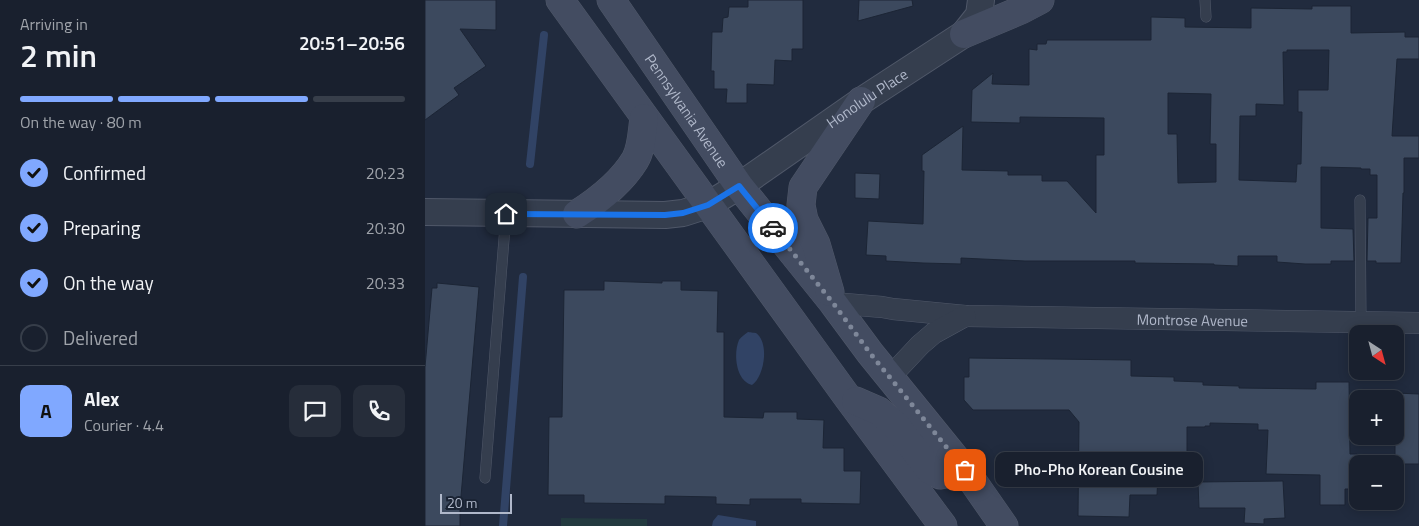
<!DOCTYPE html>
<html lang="en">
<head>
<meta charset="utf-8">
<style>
  body { margin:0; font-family:"Titillium Web",sans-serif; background:#262d3a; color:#f1f3f6; height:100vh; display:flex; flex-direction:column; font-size:19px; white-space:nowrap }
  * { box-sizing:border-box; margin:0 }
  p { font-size:16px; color:#9fa3aa }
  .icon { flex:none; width:28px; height:28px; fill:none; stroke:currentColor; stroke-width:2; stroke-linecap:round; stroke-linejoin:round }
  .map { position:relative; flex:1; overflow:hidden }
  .panel { display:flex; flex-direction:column; background:#19202e; width:425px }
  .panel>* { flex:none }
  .needle { width:32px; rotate:144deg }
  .tools { position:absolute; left:924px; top:325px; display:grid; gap:10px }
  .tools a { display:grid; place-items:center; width:55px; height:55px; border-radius:10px; background:#19202e; box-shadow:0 2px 12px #0003,0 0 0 1px #373e4a; font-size:25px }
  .scale { position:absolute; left:15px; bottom:12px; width:72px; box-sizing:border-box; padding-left:5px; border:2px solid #b0b8ca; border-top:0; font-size:14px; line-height:18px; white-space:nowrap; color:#b0b8ca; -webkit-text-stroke:4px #1a2333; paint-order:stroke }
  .pin { position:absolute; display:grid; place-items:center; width:42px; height:42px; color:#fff; margin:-21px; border-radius:10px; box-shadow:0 2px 8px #0006 }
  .courier { position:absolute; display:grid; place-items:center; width:50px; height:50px; margin:-25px; border:4px solid #1a73e8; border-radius:50%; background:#fff; color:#222; box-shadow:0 1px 6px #0007 }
  .bubble { position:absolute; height:35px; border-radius:10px; background:#19202e; box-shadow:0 2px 12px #0003,0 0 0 1px #373e4a; font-size:16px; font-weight:600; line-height:35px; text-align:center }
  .overview em { font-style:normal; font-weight:600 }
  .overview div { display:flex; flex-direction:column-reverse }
  .overview { display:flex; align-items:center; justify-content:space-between; height:85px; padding:0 20px }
  h1 { font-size:32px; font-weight:600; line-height:38px }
  .bar { display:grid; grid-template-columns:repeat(4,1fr); gap:8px 5px; align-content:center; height:60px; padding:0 20px }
  .bar i { height:6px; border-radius:4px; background:#373e4a }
  .bar .on { background:#80a8ff }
  .bar p { grid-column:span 4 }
  .line { display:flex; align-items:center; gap:12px; padding:0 20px; border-top:1px solid #373e4a }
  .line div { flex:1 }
  .round { display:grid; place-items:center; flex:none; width:52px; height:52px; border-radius:10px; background:#262d3a }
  ol { padding:0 20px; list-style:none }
  li { display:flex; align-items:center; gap:15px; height:55px }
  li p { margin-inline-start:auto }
  li .icon { padding:5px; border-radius:50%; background:#80a8ff; color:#111; stroke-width:4 }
  li:last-child { color:#9fa3aa }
  li i { width:28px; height:28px; border:2px solid #373e4a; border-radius:50% }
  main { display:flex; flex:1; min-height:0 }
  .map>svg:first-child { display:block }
</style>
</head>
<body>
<main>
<section class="panel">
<div class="overview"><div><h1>2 min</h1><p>Arriving in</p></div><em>20:51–20:56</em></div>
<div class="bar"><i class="on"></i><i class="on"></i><i class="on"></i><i></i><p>On the way · 80 m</p></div>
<ol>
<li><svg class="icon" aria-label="check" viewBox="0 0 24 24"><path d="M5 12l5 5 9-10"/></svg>Confirmed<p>20:23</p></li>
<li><svg class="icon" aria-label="check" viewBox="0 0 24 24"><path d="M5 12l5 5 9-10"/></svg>Preparing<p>20:30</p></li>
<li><svg class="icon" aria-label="check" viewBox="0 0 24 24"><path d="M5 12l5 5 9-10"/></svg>On the way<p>20:33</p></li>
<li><i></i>Delivered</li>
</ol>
<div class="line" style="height:90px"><b class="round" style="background:#80a8ff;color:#111">A</b><div><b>Alex</b><p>Courier · 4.4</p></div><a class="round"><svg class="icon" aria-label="chat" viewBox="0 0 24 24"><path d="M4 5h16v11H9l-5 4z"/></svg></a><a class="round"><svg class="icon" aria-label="phone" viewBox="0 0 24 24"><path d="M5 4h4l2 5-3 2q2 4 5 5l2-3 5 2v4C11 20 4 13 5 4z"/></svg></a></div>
</section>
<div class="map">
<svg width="994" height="526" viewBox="0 0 994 526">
  <rect width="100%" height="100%" fill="#212b3e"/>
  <path fill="#233a3f" d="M136,518l86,1v7h-86z"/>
  <path fill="#314365" d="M323,332c0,0 7,1 8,1 14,10 8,44 -4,52 -16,-4 -19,-31 -13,-45 2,-3 6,-6 9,-8z
    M293,515l38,6v5h-44l1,-5z"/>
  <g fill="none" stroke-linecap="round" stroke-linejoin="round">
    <path stroke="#314365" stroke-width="8" d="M105,164l14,-129
      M78,526l20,-249"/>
  </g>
  <path fill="#3c495e" stroke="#1c2535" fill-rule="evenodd" d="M0,0h71v30l-36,-1 26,37 -32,22 5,7 -34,25z
    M323,0h55v49h-11v12l-17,-1 -1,25 -27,-1v19h-21l1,-14h-13v-18h-3l1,-39h10l1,-14 5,-1 1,-10h19z
    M434,0h53l1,6 -55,15z
    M887,6h39v27l54,-1v5h14v22h-22l-5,77h27v22h-15v35h-1l-2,70h-25v-2h-9l1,-43h9v-43h-7v-6h-9v-1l-40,-1v61l32,1 1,32h-23v3h-26l-28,-2v-6h-39v10l-24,-1v-1l-79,-1v-2h-110l-64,-3v6l-38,-1 -37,-2v-5l-20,-1 2,-34 55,3 1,-53h-2v-16l41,-29 -1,44 46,1v4h34v6h25l29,32v-58h8v-37l-84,-1v6l-49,-1 1,-32 21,-17 -1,11 37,1v-36l8,1v-6h9l1,-4h104v-23l34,1v9l66,1v-20l61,1zM862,50h42l-1,40h-30v22h4l-1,52h-4l-1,18 -57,-2 1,-64h16v-12l28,1 -1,-53h4zM743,93l43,1 -1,50h6v38l-38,1 -1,-49h-9z
    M430,173l25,1 -1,25 -24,-1z
    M179,281l58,2v-2h19v9l37,1 -1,41h7v85l39,1 1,-6h33v7l27,1 -1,28h21v23h17l-1,33 -59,-1v-4h-51v6l-34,-1v-7l-51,-1v8l-81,-1v-8h-36l1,-78h13l2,-127h40z
    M12,283l42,4 -19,221v18h-35v-159l7,-79h5z
    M544,358l162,2v16l43,1v4l29,1v3l36,1v2l77,1v-7h33l1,72h7v35h-12v16h-25v-30l-54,-1 2,-44h-10v-6l-48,-1v3h-5v1h-18v48l-29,-1 -1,21h-27l-1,22 -51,-1 1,-94 -10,-12h-96l-9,-10v-23h5z
    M970,393l24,1v70h-24z
    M858,481l2,37 -21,1v5l-20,-1 1,-15h-46l-1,-26z"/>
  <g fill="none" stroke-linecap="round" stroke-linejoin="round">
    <g stroke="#505869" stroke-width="11">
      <path id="service" d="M780,0l1,17
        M935,200l1,122
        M60,478l21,-264"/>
    </g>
    <g stroke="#505869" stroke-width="22">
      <g id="minor">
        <path id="s1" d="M408,303l49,4 11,2 72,7 454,7"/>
        <path d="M465,377l30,-32 14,-12 31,-17"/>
      </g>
    </g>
    <g stroke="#505869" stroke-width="28">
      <g id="tertiary">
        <path id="s2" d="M0,212l240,3 18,-2 25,-8 31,-19 122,-85 103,-67 15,-19 2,-15"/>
      </g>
    </g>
    <g stroke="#505869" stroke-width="29">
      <g id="secondary">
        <path d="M135,0l288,398 95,128"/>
        <path id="s3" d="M186,0l128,186 94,117 37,50 95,117 39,56"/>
        <path d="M539,34l57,-24 19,-10"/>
        <path d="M152,214c22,-14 44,-31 58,-54 7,-12 7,-29 9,-42"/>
        <path d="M405,292l-14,-48 -12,-24 -3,-15 2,-18 58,-86"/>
        <path d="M431,401l23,10 18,16 33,43 10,5 25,-5"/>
      </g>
    </g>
    <use href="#service" stroke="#353e4e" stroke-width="10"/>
    <use href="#minor" stroke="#353e4e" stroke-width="21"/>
    <use href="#tertiary" stroke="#353e4e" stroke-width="26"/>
    <use href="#secondary" stroke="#434c61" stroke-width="28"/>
  </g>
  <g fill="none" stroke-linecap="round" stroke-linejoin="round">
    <path stroke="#7e8799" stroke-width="5" stroke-dasharray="0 9" d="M348,228l60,75 37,50 95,117"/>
    <path stroke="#1a73e8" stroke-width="6" d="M81,214l159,1 18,-2 25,-8 31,-19 34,42"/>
  </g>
  <g text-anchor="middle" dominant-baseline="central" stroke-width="4" stroke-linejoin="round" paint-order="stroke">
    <g font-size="15" fill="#b0b8ca" stroke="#1a2333">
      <text stroke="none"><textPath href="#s2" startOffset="476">Honolulu Place</textPath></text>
      <text stroke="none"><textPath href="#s3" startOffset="134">Pennsylvania Avenue</textPath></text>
      <text stroke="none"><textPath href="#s1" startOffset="360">Montrose Avenue</textPath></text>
    </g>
  </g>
</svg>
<div class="tools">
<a><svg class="needle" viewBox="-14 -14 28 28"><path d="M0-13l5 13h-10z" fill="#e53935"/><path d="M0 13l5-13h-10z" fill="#9fa3aa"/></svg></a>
<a>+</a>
<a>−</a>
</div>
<div class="scale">20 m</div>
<div class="pin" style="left:540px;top:470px;background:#ea580c"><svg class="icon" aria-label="bag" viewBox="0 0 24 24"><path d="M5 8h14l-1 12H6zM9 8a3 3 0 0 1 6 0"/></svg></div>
<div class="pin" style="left:81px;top:214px;background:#1f2937"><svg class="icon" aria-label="home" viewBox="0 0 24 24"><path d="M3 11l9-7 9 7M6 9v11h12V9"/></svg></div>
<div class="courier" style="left:348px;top:228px"><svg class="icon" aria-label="car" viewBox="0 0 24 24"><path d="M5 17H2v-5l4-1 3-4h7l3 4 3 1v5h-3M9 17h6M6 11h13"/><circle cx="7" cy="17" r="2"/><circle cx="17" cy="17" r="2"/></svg></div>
<div class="bubble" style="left:570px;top:452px;width:208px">Pho-Pho Korean Cousine</div>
</div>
</main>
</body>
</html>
